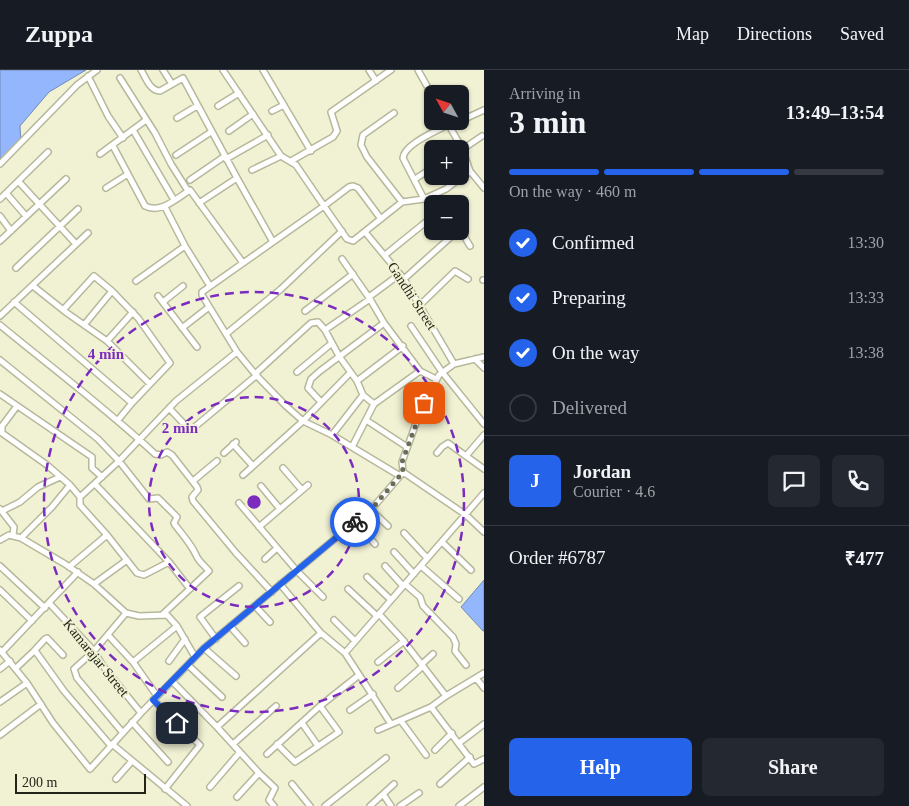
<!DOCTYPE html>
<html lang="en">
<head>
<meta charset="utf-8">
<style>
  body { margin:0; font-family:"Times New Roman",serif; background:#242831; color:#f1f3f6; height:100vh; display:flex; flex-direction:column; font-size:19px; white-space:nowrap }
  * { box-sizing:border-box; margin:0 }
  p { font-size:16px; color:#9ea1a6 }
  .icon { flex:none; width:28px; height:28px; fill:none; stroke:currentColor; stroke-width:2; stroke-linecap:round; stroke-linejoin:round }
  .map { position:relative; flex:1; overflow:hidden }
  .drawer { display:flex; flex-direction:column; background:#171b24; width:425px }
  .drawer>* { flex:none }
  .needle { width:32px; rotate:310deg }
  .tools { position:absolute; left:424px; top:15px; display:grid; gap:10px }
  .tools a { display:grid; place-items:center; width:45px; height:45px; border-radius:8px; background:#171b24; box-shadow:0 1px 4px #0004; font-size:25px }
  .scale { position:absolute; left:15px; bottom:12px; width:131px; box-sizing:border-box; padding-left:5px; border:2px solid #242519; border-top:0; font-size:14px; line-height:18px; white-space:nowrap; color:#242519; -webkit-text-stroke:4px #f1f1d3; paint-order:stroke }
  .pin { position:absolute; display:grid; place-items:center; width:42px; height:42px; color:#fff; margin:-21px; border-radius:10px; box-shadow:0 2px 8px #0006 }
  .courier { position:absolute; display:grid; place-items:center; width:50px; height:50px; margin:-25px; border:4px solid #2563eb; border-radius:50%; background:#fff; color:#222; box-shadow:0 1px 6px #0007 }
  .head em { font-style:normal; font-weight:600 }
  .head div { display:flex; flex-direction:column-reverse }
  .head { display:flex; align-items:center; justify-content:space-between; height:85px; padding:0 25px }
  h1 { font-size:32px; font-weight:600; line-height:38px }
  .bar { display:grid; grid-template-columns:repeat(4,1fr); gap:8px 5px; align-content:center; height:60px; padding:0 25px }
  .bar i { height:6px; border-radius:4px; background:#363941 }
  .bar .current { background:#2563eb }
  .bar p { grid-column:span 4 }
  .line { display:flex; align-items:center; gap:12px; padding:0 25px; border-top:1px solid #363941 }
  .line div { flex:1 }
  .round { display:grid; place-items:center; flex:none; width:52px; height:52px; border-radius:8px; background:#242831 }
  ol { padding:0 25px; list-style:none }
  li { display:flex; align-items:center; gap:15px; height:55px }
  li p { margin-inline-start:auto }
  li .icon { padding:5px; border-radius:50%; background:#2563eb; color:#fff; stroke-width:4 }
  li:last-child { color:#9ea1a6 }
  li i { width:28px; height:28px; border:2px solid #363941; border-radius:50% }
  .cta { display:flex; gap:10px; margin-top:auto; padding:10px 25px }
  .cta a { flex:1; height:58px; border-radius:8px; background:#2563eb; color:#fff; font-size:20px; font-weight:600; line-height:58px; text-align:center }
  .cta a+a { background:#242831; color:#f1f3f6 }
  header { display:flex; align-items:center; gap:30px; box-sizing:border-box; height:70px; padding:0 25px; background:#171b24; border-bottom:1px solid #363941 }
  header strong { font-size:24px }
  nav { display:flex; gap:28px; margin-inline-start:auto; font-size:18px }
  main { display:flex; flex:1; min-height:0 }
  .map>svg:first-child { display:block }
</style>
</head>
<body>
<header>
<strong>Zuppa</strong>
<nav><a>Map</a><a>Directions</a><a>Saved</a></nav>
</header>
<main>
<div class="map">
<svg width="484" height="736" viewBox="0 0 484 736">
  <rect width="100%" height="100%" fill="#f1f1d3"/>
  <path fill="#94b6fc" stroke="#728ab8" d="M0,0h86l-37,22 -29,34 1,18 -21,20z
    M484,510v51h-1l-22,-24z"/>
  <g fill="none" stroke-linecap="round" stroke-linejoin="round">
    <g stroke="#b7b89b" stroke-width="8">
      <path id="minor" d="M141,0c5,8 9,21 19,21l23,-13 54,100 36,64
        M163,0l9,14
        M223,0l58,86 15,9 28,41 25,-19 4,-1 5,2 23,31
        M263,0l48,81
        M369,0l7,11
        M418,0l14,25
        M88,6l20,40 15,22
        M120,8l35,55 16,31 17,27
        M218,36l21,-13
        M272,41l12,-6
        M394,43l-31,22 -2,10 6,12 35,45
        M177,48l20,-12
        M460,51l24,-11
        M447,52l15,26 8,23 14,17
        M133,60l41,70
        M229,61l24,-17
        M113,76l32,60c16,8 32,-8 45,-16l53,73
        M460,81l22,-15
        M100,84l46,-34
        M176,85l35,-23
        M226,89l42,-24
        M291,91l42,-24 4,-6 -6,-19 60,-42
        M0,94l77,-79 20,-15
        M252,100l29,-14
        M415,109l17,-11
        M190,110l35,-24
        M19,112l57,62
        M106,118l22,-14
        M6,123l20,23
        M0,129l48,-47
        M424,129l-21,-41c1,-14 34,-27 46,-34
        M199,133l38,-25
        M165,137l20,39 25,40
        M0,146l11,15
        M342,161l-61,58 -55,45 11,18 18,22 31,32 17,15 29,14 68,41 3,-4
        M365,162l39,47 50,85
        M0,171l66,-62
        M385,185l47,-38
        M342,189l28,40 14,24 36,48 16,8
        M16,198l62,-59
        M404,209l49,-44 4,-2 7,3 6,10
        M483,210h1
        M136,211l49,-35
        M33,216l34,27 40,28 43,43
        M112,221l26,27 32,45 -38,40 -14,17
        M158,226l39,51
        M369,227l31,-23
        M14,232l118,101
        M163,232l20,-16
        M419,236l36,-35 13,8
        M63,240l31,-34 18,15 -28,34
        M305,241l48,-37
        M0,246l88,-83
        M0,255c52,43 106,83 155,129l6,1 6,-3 5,3 25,32 1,3 -6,7 1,4 43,52 36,39
        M411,256l31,46 42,52
        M182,258l27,-21
        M325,260l45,-31
        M226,264l-24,-39v-3l122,-86 23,33 6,2 49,-39 22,-3 22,-10 24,-18
        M107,271l26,-29
        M475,289l9,9
        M0,290l98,79 21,22 30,38 9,-1 19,19 -3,6 1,2c8,10 16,19 21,30 2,6 9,11 13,16l-46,43
        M297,302l35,-29
        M255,304l56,-51 7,-1 7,8 14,26 18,25 6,14 11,9
        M357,311l46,-35
        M0,324l92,63v11l10,9
        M321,332l-13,-14 3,-9 9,-8 64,-48
        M17,336l-15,20v7l45,32 23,20 10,12
        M169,338l16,17 6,5 66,-55
        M366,350l41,27
        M332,365l31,-40
        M233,374l20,22
        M352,377l22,-43 46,-33
        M224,383l12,-11
        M437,383l5,-6 6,-4 36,26
        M466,386l18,-21
        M283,398l19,22
        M403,402l-1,-10 18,-50 19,-37 15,-11 30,-7
        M403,402l63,43 18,17
        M243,405l60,-54 47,-48
        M193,411l24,-20
        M95,414l74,78 21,27
        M261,416l19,23
        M239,433l58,68 26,26
        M0,439l14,18 -1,8
        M370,439l18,17
        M2,441l18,-9 18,-15 22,-10
        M355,452l20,22
        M259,457l49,-42
        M404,463l23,25
        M21,468l31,-31 18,-22
        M0,470l9,-5 12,3 44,26 29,20 32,29 13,3 28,-1 10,11 18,31
        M442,472l29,28
        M394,482l20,22
        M265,489l12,-11
        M169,492l-25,13 -7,-2 -30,-38 -27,-30v-8l39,-36 57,-60 61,-49
        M0,496l45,42
        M385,496l18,20
        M421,496l38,33
        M69,497l38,-32
        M367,507l24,23
        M94,514l33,-24
        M280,514l41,49 24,20 46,71
        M405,514l15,13 3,9 30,31 3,7 -1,7 11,14
        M348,519l29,27
        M0,520l32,31
        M50,534l44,47 9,15 38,47
        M255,536l15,16
        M379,544l23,25 44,57
        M334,550l21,21
        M230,556l15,17
        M108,565l25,27 24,34
        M216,569l-16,-22 39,-31
        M204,578l32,28
        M0,580l27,33 26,40 37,46 51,-56 63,-65 151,-126 21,-18 24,-28
        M34,581l11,-12 2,-1 16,17
        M2,582l76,-80
        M345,583l139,-160
        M169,591l16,-22
        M133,592l44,-36
        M378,592l26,-21
        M422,594l11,-10
        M188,595l34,32
        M16,598l17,-16h3l28,39 47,55
        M0,599l10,-8
        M476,608l8,10
        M172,611l45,46
        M398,618l25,-22
        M153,630l47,45 -35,44
        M0,632l27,-19
        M431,637l43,57 10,-5
        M350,640l23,-16
        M401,651l25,34
        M132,652l36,40
        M302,653l16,23
        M378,660l53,-23 15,-11 38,-23
        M123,663l-46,-55 -3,-9 20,-18 32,-38
        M0,665l41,-31
        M459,673l25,-19
        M112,674l75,62
        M233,674l43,-38
        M277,674l18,18 44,-30 -19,-26
        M435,680l17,-17
        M267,684l53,-48 39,-31
        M116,709l16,-18
        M292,714l18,22
        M440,714l30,-27
        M210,717l30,-35
        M383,724l8,12
        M237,727l22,-24
        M274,736l-5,-6 6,-12 -16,-15 -42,-46 104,-94
        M325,736l61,-48
        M370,736l24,-22
        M400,736l19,-13
        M459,736l25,-19"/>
    </g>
    <use href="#minor" stroke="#fff" stroke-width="5"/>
  </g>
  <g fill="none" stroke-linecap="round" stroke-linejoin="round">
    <path stroke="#6c6c5a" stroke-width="5" stroke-dasharray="0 9" d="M355,452l21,-18 27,-32 -1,-10 22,-59"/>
    <path stroke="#2563eb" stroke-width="6" d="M177,653l-24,-23 51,-52 151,-126"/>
  </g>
  <g fill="none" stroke="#7b2cbf" stroke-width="2.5" stroke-dasharray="9 6">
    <circle cx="254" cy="432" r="105"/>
    <circle cx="254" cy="432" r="210"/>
  </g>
  <g text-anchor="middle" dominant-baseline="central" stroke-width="4" stroke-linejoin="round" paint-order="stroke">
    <g font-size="14" fill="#242519" stroke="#f1f1d3">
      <text transform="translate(412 226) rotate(57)">Gandhi Street</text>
      <text transform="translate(96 588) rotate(51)">Kamarajar Street</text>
    </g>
  </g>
  <circle cx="254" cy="432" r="8" fill="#7b2cbf" stroke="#f1f1d3" stroke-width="2.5"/>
  <g font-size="15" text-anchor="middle" font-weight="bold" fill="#7b2cbf" stroke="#f1f1d3" stroke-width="4" stroke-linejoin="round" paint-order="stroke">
    <text x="106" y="289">4 min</text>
    <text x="180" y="363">2 min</text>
  </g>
</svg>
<div class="tools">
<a><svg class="needle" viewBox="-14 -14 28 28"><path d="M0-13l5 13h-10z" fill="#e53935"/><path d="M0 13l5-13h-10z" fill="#9ea1a6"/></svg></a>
<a>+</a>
<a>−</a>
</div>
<div class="scale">200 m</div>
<div class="pin" style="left:424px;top:333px;background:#ea580c"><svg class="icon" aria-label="bag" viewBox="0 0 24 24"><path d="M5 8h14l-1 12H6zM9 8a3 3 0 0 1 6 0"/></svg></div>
<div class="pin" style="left:177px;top:653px;background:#1f2937"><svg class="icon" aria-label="home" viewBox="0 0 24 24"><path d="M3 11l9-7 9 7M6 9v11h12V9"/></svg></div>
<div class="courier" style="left:355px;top:452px"><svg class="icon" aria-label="bike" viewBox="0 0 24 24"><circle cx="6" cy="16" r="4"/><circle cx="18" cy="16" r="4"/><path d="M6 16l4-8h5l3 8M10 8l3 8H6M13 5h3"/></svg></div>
</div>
<section class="drawer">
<div class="head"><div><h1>3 min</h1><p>Arriving in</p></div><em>13:49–13:54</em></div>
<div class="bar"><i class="current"></i><i class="current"></i><i class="current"></i><i></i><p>On the way · 460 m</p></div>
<ol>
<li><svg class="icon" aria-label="check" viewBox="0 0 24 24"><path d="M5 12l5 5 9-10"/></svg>Confirmed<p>13:30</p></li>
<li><svg class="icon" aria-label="check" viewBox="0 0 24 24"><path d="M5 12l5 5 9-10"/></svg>Preparing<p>13:33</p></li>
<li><svg class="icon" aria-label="check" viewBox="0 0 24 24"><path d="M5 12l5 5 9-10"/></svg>On the way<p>13:38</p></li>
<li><i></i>Delivered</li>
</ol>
<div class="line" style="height:90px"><b class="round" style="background:#2563eb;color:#fff">J</b><div><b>Jordan</b><p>Courier · 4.6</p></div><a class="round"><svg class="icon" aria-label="chat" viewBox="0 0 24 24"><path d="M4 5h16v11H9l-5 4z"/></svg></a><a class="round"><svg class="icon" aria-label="phone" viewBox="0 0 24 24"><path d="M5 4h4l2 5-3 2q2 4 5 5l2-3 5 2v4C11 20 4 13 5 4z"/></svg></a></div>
<div class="line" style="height:65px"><div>Order #6787</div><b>₹477</b></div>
<div class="cta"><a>Help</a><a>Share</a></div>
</section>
</main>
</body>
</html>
